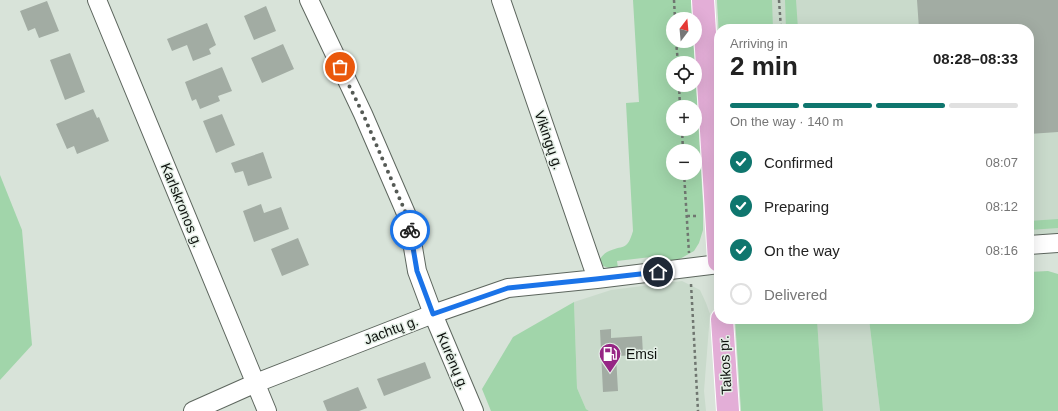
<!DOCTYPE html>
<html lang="en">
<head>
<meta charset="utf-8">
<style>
  body { margin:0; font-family:Helvetica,sans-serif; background:#f2f2f2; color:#222; height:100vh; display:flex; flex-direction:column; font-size:15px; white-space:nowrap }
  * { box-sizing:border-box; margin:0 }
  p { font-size:13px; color:#767676 }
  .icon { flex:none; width:22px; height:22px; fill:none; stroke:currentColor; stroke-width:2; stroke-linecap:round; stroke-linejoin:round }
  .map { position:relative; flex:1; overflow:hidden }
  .panel { position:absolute; left:714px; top:24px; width:320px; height:300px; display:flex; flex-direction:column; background:#fff; border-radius:16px; box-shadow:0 4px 16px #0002 }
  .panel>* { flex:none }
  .needle { width:26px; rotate:16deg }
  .fabs { position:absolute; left:666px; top:12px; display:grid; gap:8px }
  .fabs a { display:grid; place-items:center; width:36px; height:36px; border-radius:50%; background:#fff; box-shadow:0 4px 16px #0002; font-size:20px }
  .pin { position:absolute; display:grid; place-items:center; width:34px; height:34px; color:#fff; margin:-17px; border:2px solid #fff; border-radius:50%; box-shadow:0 1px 4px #0007 }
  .courier { position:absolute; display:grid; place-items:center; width:40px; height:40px; margin:-20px; border:3px solid #1a73e8; border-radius:50%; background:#fff; color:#222; box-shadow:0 1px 5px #0007 }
  .head em { font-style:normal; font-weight:700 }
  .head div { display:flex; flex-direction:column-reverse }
  .head { display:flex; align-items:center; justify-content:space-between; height:68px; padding:0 16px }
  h1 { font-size:26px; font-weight:700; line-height:30px }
  .bar { display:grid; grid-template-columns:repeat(4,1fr); gap:6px 4px; align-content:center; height:48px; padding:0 16px }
  .bar i { height:5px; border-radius:3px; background:#e0e0e0 }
  .bar .active { background:#0f766e }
  .bar p { grid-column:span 4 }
  ol { padding:0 16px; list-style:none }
  li { display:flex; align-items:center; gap:12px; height:44px }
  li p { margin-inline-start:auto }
  li .icon { padding:4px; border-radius:50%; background:#0f766e; color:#fff; stroke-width:4 }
  li:last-child { color:#767676 }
  li i { width:22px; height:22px; border:2px solid #e0e0e0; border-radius:50% }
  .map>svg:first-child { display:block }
</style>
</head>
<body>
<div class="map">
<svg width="1058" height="411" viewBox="0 0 1058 411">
  <rect width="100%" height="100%" fill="#d8e3d9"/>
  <path fill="#c9dacb" d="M717,0h341v235l-29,1v-207h-310v7z
    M682,281l18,9 6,13 4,11 -6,77 2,20h-117l-3,-2 -9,-21 -3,-86 37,-12z
    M817,319h52l11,92h-57z"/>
  <path fill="#a1d5aa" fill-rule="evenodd" d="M633,0h58l1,19h-19v22h20l2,22h-22v22h22v-18l8,137v26l-4,13 -5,8 -18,10 -24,3 -1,-7 -34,4 1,7h-9l-6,-2 -3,-7c2,-3 5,-6 7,-7 16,-8 20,0 26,-21l-7,-128 13,-1zM673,107h22v22h-22zM673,151h22v22h-22z
    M717,0h55l1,29h-54v7z
    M785,0h11l2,29h-12z
    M0,175l22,55 10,115 -32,35z
    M1058,219v9l-29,2v-9z
    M1048,271l10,3v137h-178l-11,-92h160v-47z
    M574,302l3,86 9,21 3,2h-98l-9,-22 31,-52z
    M735,319h82l6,92h-82z"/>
  <path fill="#a2aca3" d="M917,0h141v132l-29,2v-105h-110z
    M47,1l12,30 -20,7 -4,-10 -7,3 -8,-20z
    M266,6l10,25 -22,9 -10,-24z
    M207,23l9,22 -7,4 2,5 -18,7 -6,-16 -15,6 -5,-12z
    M283,44l11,25 -32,14 -11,-25z
    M70,53l15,39 -20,8 -15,-40z
    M222,67l10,24 -14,5 2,5 -20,8 -4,-10 -4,2 -7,-19z
    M93,109l4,9 2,-1 10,24 -32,13 -3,-8 -7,3 -11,-25z
    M222,114l13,31 -19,8 -13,-32z
    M263,152l9,26 -24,8 -5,-15 -8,2 -4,-10z
    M261,204l3,9 17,-6 8,22 -35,13 -11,-31z
    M298,238l11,27 -27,11 -11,-27z
    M611,329v9l31,-2 1,19 -27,1 2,35 -15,1 -3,-62z
    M425,362l6,16 -47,18 -7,-17z
    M358,387l9,21 -8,3h-32l-4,-10z"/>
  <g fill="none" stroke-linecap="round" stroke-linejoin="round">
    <g stroke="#5d665e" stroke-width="20">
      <path id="street" d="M97,0l170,411
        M309,0l54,114 45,104 9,53 16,43 41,97
        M501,0l96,279
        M1029,245l29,-2
        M193,411l63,-28 177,-69 75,-26 89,-9 122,-15"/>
    </g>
    <g stroke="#fff" stroke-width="24">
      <path id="primary" d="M703,0l16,261
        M722,319l6,92"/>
    </g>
    <path stroke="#6f7670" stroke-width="2.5" stroke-dasharray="3 3" stroke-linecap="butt" d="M674,0l1,19
      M779,0l2,29
      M676,41l2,22
      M679,85l1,22
      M682,129l1,22
      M684,173l5,80
      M687,216h12
      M691,284l7,127"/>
    <use href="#street" stroke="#fff" stroke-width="18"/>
    <use href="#primary" stroke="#e3aed7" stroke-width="22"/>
  </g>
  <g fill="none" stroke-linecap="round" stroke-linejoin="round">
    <path stroke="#555a55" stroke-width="4" stroke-dasharray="0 7.2" d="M340,67l23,47 45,104 2,12"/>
    <path stroke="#1a73e8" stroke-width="5" d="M410,230l7,41 16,43 75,-26 88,-9 62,-7"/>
  </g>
  <defs>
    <g id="fuel-pin" transform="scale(1.15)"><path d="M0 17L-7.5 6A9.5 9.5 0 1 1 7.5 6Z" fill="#962584" stroke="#e5f0e7"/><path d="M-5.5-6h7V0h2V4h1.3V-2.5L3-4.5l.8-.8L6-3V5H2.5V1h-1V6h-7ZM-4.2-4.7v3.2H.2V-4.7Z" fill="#fff"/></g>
  </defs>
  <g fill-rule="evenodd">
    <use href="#fuel-pin" x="610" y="354"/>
  </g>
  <g text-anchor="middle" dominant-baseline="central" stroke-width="3" stroke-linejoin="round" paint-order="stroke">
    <g font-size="14" fill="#0e110e" stroke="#e5f0e7">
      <text transform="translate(549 140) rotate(71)">Vikingų g.</text>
      <text transform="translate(182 205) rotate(68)">Karlskronos g.</text>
      <text transform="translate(391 330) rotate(-21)">Jachtų g.</text>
      <text transform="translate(453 361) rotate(67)">Kurėnų g.</text>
      <text transform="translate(725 365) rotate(-93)">Taikos pr.</text>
    </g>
    <g font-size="14" fill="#0e110e" stroke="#e5f0e7" text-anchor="start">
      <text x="626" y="354">Emsi</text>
    </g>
  </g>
</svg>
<div class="fabs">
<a><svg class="needle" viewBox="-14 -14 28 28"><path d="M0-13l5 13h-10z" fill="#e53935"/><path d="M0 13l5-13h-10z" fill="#767676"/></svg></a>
<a><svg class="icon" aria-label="locate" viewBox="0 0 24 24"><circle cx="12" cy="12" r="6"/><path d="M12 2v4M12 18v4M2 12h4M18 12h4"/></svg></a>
<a>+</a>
<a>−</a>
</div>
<div class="pin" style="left:340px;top:67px;background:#ea580c"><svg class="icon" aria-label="bag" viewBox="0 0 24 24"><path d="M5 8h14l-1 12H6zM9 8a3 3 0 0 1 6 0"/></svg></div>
<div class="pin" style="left:658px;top:272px;background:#1f2937"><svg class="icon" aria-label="home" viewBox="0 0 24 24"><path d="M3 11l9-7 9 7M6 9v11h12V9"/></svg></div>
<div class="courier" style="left:410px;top:230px"><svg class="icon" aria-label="bike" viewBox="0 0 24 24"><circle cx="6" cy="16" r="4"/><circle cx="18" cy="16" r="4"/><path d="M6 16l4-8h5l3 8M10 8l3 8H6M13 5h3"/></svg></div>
<section class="panel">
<div class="head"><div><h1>2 min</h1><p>Arriving in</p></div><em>08:28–08:33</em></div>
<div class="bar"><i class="active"></i><i class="active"></i><i class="active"></i><i></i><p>On the way · 140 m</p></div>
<ol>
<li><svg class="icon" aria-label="check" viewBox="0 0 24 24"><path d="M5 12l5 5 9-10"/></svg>Confirmed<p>08:07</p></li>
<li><svg class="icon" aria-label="check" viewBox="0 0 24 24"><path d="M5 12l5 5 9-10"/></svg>Preparing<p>08:12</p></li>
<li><svg class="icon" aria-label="check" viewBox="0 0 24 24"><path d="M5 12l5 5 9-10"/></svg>On the way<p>08:16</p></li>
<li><i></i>Delivered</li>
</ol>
</section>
</div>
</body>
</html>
